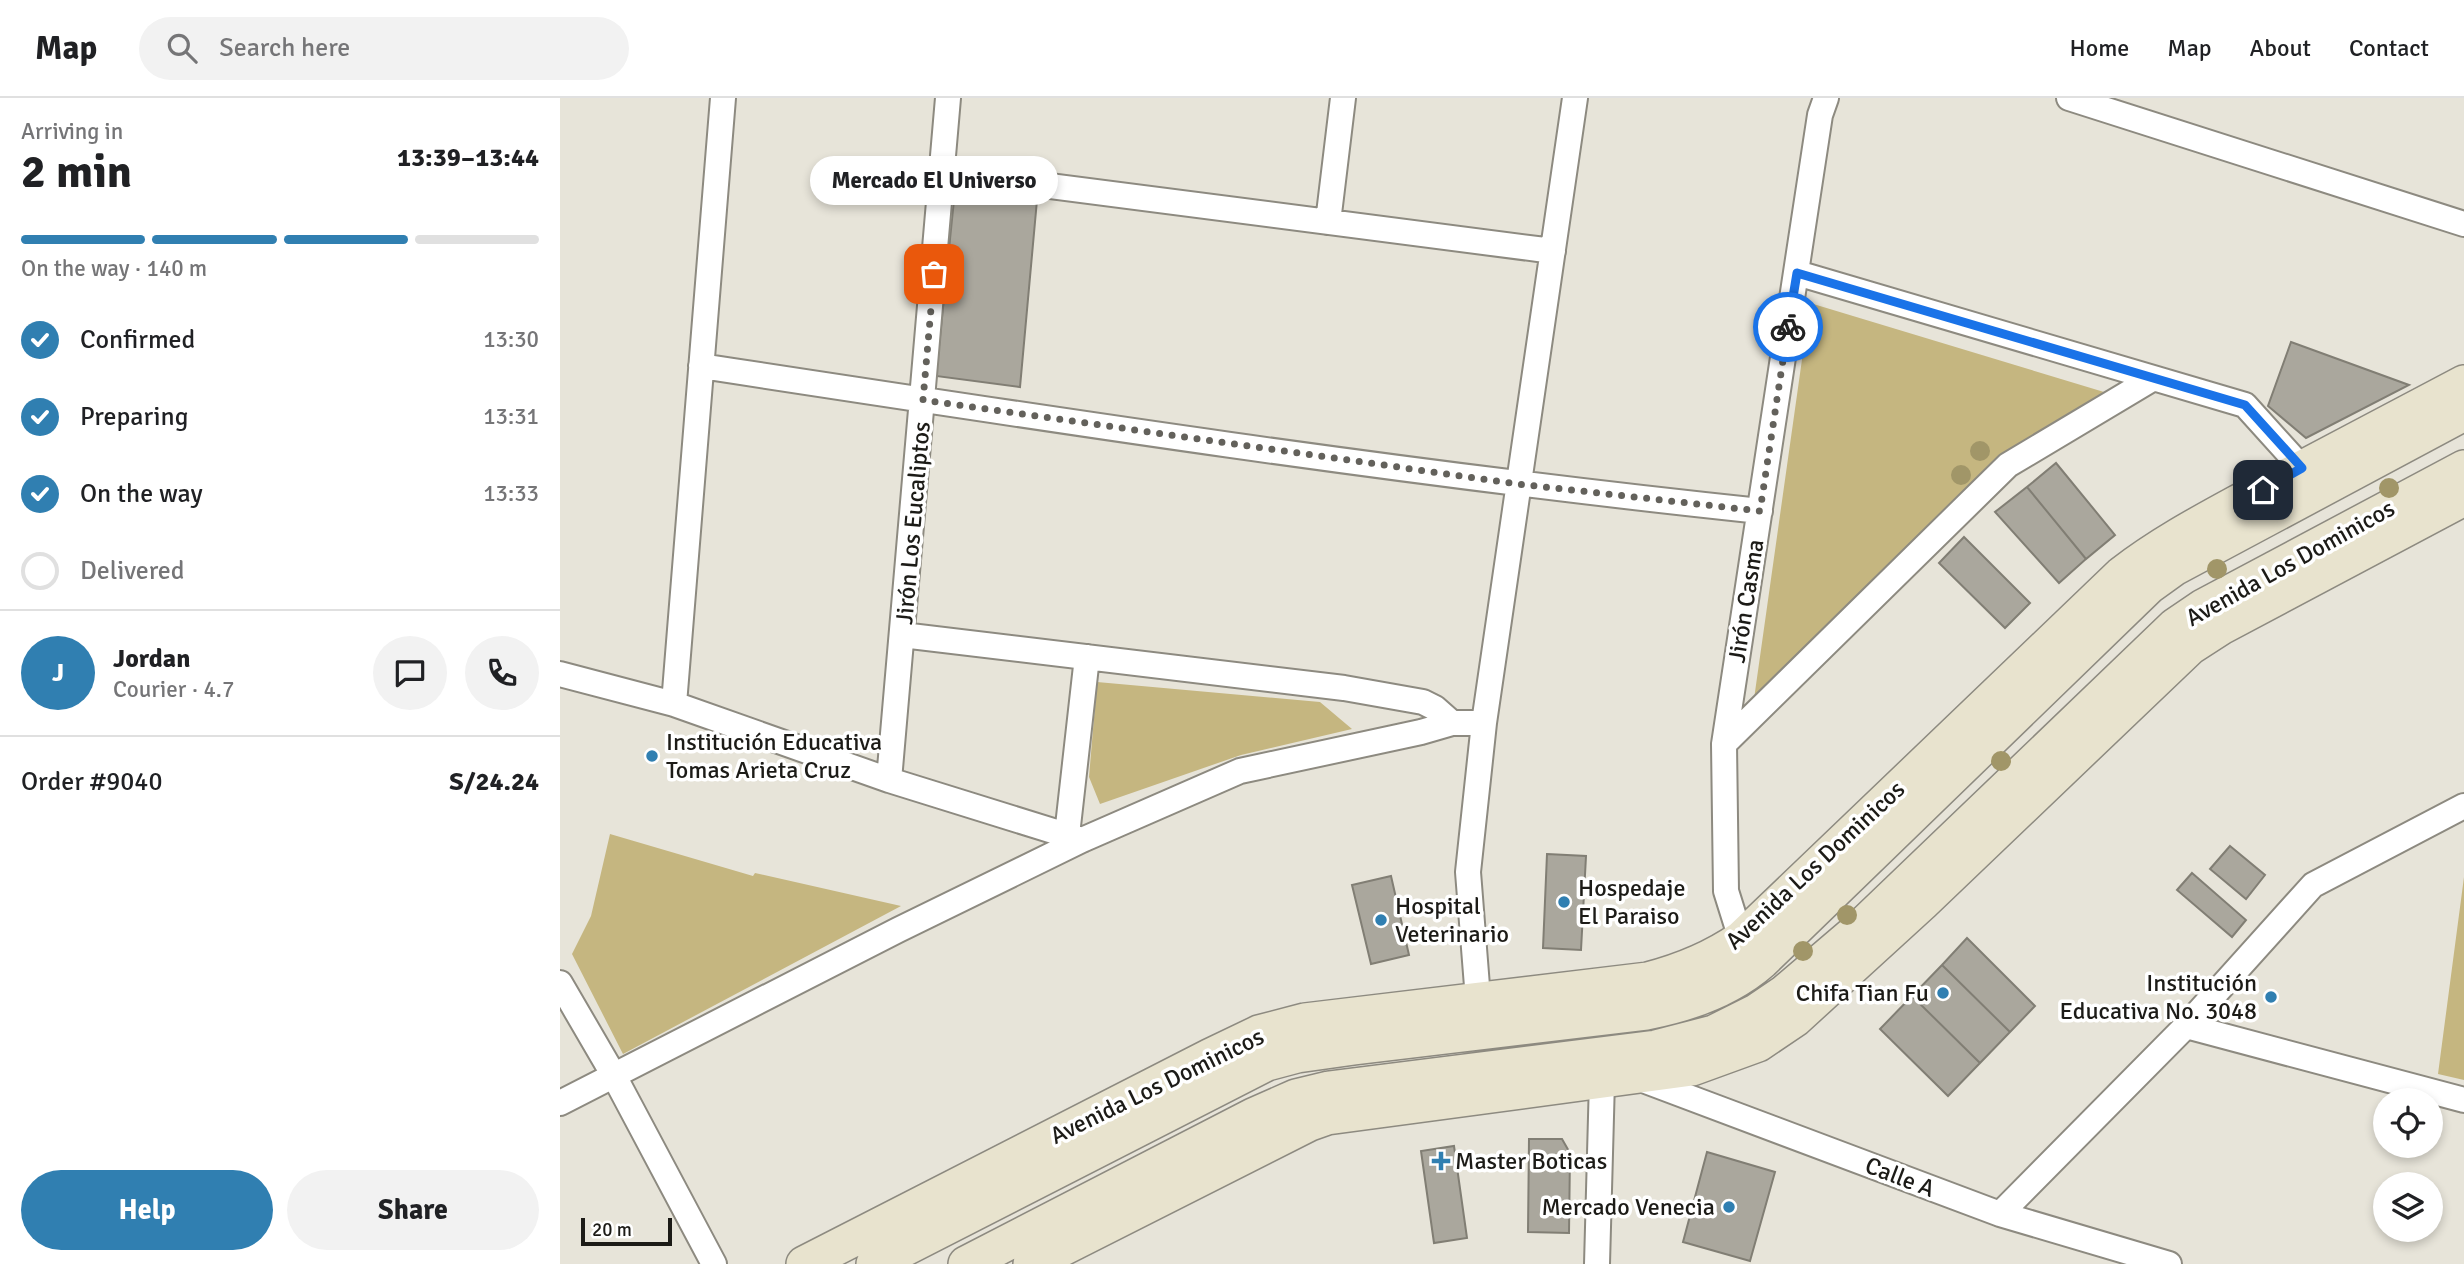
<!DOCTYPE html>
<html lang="en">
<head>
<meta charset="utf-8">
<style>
  body { margin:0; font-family:Signika,sans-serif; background:#f2f2f2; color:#202124; height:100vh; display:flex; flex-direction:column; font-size:26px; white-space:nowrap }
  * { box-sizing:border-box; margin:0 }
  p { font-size:23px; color:#757577 }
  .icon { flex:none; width:38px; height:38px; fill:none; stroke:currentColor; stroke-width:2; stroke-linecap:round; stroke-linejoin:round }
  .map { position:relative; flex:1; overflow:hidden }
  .details { display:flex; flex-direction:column; background:#fff; width:560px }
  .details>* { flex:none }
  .fabs { position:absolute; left:1813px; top:990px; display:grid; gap:14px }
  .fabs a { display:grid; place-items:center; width:70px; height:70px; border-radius:50%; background:#fff; box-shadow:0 4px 10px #0003; font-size:35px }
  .scale { position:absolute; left:21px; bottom:18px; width:91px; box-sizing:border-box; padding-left:7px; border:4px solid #1c1b17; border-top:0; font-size:19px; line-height:24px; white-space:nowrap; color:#1c1b17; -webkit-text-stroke:5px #fff; paint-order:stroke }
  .pin { position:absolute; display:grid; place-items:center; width:60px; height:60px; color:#fff; margin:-30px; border-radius:14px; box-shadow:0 4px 10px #0006 }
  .courier { position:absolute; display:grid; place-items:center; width:70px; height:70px; margin:-35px; border:5px solid #1a73e8; border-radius:50%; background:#fff; color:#222; box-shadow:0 2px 9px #0007 }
  .bubble { position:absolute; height:49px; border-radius:24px; background:#fff; box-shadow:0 4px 10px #0003; font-size:23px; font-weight:700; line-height:49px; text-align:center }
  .headline em { font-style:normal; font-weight:700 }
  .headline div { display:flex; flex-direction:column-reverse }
  .headline { display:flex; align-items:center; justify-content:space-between; height:119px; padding:0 21px }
  h1 { font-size:46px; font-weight:700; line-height:52px }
  .bar { display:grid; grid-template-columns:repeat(4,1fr); gap:10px 7px; align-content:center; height:84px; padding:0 21px }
  .bar i { height:9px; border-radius:5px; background:#e0e0e0 }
  .bar .on { background:#307fb1 }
  .bar p { grid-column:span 4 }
  .line { display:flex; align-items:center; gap:18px; padding:0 21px; border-top:2px solid #e0e0e0 }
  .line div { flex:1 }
  .round { display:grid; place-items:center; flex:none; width:74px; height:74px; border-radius:37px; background:#f2f2f2 }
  ol { padding:0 21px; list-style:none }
  li { display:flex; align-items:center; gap:21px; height:77px }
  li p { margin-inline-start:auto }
  li .icon { padding:7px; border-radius:50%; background:#307fb1; color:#fff; stroke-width:4 }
  li:last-child { color:#757577 }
  li i { width:38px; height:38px; border:4px solid #e0e0e0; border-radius:50% }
  .action { display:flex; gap:14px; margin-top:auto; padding:14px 21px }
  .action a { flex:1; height:80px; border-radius:42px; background:#307fb1; color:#fff; font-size:28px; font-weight:700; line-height:80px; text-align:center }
  .action a+a { background:#f2f2f2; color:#202124 }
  header { display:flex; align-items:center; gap:42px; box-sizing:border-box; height:98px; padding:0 35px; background:#fff; border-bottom:2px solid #e0e0e0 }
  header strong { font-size:33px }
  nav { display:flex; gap:38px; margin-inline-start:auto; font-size:24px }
  .search { width:490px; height:63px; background:#f2f2f2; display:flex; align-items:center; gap:18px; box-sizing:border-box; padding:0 24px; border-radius:38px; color:#757577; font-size:26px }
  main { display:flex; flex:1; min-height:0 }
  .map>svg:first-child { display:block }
</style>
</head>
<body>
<header>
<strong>Map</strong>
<div class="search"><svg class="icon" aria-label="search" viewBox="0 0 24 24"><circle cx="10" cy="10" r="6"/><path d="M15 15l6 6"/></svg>Search here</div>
<nav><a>Home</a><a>Map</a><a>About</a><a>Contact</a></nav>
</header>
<main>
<section class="details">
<div class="headline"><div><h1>2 min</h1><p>Arriving in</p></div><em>13:39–13:44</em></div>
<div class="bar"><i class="on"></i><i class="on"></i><i class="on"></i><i></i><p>On the way · 140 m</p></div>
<ol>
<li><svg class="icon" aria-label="check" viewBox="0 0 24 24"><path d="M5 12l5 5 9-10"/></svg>Confirmed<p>13:30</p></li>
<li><svg class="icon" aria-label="check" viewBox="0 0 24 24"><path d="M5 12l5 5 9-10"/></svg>Preparing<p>13:31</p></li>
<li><svg class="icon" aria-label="check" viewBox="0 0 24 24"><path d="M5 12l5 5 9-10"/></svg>On the way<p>13:33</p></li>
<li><i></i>Delivered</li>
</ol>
<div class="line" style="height:126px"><b class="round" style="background:#307fb1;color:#fff">J</b><div><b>Jordan</b><p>Courier · 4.7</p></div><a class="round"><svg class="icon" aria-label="chat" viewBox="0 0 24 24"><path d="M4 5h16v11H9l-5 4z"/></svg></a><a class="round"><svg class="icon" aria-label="phone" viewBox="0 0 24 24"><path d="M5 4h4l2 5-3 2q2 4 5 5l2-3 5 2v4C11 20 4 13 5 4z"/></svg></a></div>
<div class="line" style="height:91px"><div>Order #9040</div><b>S/24.24</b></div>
<div class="action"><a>Help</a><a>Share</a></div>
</section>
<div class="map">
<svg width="1904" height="1166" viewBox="0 0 1904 1166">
  <rect width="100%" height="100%" fill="#e7e4d9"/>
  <path fill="#c5b680" d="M1250,205l294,89 -101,63 -249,244z
    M537,584l223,20 32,27 -111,26 -141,49 -11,-27z
    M50,736l143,42 2,-3 146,33 -278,148 -51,-100 19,-38z
    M1904,779v203l-26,-6z"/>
  <path fill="#aaa79d" stroke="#817e74" stroke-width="2" d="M406,95l71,7 -17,187 -84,-11 18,-176z
    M1731,244l118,43 -103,53 -38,-32z
    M1496,365l59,72 -29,24 -59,-72z
    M1467,389l59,72 -27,24 -64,-71z
    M1404,439l66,66 -25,25 -66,-65z
    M1670,748l35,29 -19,24 -36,-30z
    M987,756l39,2 -5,94 -38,-2z
    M1632,775l54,47 -14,17 -55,-47z
    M831,778l18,79 -38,9 -19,-79z
    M1407,840l68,68 -25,26 -68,-67z
    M1382,867l68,67 -30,31 -68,-67z
    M1352,898l68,67 -32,33 -68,-67z
    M969,1041h33l8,14 -1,80 -41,-1z
    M894,1048l13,92 -33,5 -13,-92z
    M1147,1054l68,20 -25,89 -67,-19z"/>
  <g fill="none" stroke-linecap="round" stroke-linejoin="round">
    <g stroke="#8d8a80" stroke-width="28">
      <path id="street" d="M1509,0l395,126
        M382,74l611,79
        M768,124l15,-124
        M1237,175l448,132 57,63
        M141,268c352,54 705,108 1059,145
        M342,537l442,53 79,14 12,6 17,15
        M0,576l114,30 215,76 193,60
        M114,606l49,-606
        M1164,646l284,-279 144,-86
        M329,682l59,-682
        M507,737l20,-178
        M1181,841l-15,-48 -2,-147 96,-629 6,-17
        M0,885l53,91 101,190
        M918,901l-10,-127 16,-149 91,-625
        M1626,928l278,74
        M1075,979l365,137 169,50
        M0,1005l338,-173 184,-90 158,-69 181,-39 31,-9h32
        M1440,1116l186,-188 127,-141 151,-79
        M1037,1166l5,-184"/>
    </g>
    <g stroke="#8d8a80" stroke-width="38">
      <path id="secondary" d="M244,1166l405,-207 50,-24 46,-12 343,-41c35,-9 64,-21 93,-41l381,-365c40,-31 84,-54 128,-78 71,-38 143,-75 214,-113
        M314,1166l393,-201 30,-8 57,-8 292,-35c42,-8 83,-22 116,-51l387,-375 25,-18 290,-155
        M406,1166l287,-148 43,-19 33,-8 327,-41 58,-15 42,-21 28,-19 74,-63 317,-304 28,-19 261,-139
        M471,1166l279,-141 17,-6 365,-49 66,-24 37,-25 127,-116 268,-256 31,-20 243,-129"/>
    </g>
    <use href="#street" stroke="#fff" stroke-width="24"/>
    <use href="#secondary" stroke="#e8e3ce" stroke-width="35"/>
  </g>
  <g fill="#a19668">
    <circle cx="1420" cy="353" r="10"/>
    <circle cx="1401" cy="377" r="10"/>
    <circle cx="1829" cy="390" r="10"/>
    <circle cx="1657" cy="471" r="10"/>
    <circle cx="1441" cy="663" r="10"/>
    <circle cx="1287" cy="817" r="10"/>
    <circle cx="1243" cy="853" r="10"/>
  </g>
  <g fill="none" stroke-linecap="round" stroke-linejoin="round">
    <path stroke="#63615b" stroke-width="7" stroke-dasharray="0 12.6" d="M374,176l-11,126 595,84 242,27 28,-184"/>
    <path stroke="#1a73e8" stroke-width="9" d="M1228,229l9,-54 448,132 57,63 -39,22"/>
  </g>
  <g fill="#307fb1" stroke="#fff" stroke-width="2.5">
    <circle cx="92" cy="658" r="7"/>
    <circle cx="1004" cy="804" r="7"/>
    <circle cx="821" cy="822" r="7"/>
    <circle cx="1383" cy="895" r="7"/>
    <circle cx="1711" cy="899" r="7"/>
    <path d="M877.5 1052.5h7v7h7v7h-7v7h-7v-7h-7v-7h7z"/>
    <circle cx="1169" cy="1109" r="7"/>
  </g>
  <g text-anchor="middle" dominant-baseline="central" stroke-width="7" stroke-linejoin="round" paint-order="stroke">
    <g font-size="24" fill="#1c1b17" stroke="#fff">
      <text transform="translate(353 425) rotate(-85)">Jirón Los Eucaliptos</text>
      <text transform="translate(1730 465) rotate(-29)">Avenida Los Dominicos</text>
      <text transform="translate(1186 503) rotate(-81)">Jirón Casma</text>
      <text transform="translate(1255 767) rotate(-43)">Avenida Los Dominicos</text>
      <text transform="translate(597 988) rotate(-26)">Avenida Los Dominicos</text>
      <text transform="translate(1340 1079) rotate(21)">Calle A</text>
    </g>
    <g font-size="24" fill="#1c1b17" stroke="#fff" text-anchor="start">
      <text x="106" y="644">Institución Educativa<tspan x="106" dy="28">Tomas Arieta Cruz</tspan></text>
      <text x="1018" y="790">Hospedaje<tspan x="1018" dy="28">El Paraiso</tspan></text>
      <text x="835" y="808">Hospital<tspan x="835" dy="28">Veterinario</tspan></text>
      <text x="1697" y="885" text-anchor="end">Institución<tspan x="1697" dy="28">Educativa No. 3048</tspan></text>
      <text x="1369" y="895" text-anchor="end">Chifa Tian Fu</text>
      <text x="895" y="1063">Master Boticas</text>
      <text x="1155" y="1109" text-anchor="end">Mercado Venecia</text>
    </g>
  </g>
</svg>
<div class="fabs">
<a><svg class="icon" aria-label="locate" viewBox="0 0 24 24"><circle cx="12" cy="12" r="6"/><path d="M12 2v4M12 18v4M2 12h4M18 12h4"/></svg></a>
<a><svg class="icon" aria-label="layers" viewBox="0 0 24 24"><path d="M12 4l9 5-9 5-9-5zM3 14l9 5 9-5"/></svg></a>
</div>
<div class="scale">20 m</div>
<div class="pin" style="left:374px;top:176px;background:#ea580c"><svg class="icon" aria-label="bag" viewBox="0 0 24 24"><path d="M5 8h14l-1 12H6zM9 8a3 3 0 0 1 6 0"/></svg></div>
<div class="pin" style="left:1703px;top:392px;background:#1f2937"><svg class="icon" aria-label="home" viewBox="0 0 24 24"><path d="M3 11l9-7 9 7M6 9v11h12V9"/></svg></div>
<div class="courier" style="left:1228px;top:229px"><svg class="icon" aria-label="bike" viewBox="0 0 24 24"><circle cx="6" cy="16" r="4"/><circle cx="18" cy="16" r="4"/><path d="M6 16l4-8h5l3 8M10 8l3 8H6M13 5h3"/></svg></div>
<div class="bubble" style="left:250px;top:58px;width:248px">Mercado El Universo</div>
</div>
</main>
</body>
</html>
